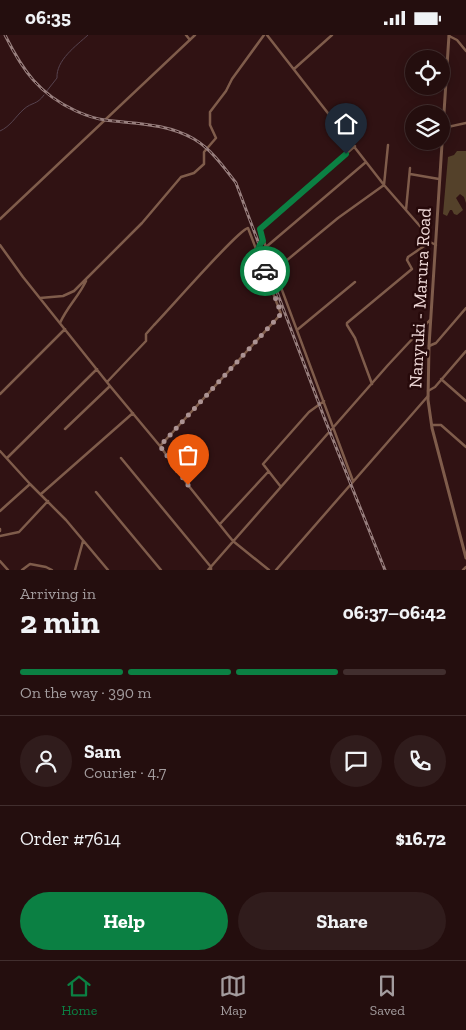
<!DOCTYPE html>
<html lang="en">
<head>
<meta charset="utf-8">
<style>
  body { margin:0; font-family:"Zilla Slab",serif; background:#301c1c; color:#f1f3f6; height:100vh; display:flex; flex-direction:column; font-size:19px; white-space:nowrap }
  * { box-sizing:border-box; margin:0 }
  p { font-size:16px; color:#a39c9e }
  .icon { flex:none; width:28px; height:28px; fill:none; stroke:currentColor; stroke-width:2; stroke-linecap:round; stroke-linejoin:round }
  .map { position:relative; height:535px; overflow:hidden }
  .panel { display:flex; flex-direction:column; background:#240e0e; flex:1 }
  .panel>* { flex:none }
  .fabs { position:absolute; left:405px; top:15px; display:grid; gap:10px }
  .fabs a { display:grid; place-items:center; width:45px; height:45px; border-radius:50%; background:#240e0e; box-shadow:0 2px 12px #0003,0 0 0 1px #412e2e; font-size:25px }
  .pin { position:absolute; display:grid; place-items:center; width:42px; height:42px; color:#fff; margin:-51px -21px; border-radius:50% 50% 50% 0; rotate:-45deg; box-shadow:0 0 5px #0007 }
  .pin .icon { rotate:45deg }
  .courier { position:absolute; display:grid; place-items:center; width:50px; height:50px; margin:-25px; border:4px solid #0b8043; border-radius:50%; background:#fff; color:#222; box-shadow:0 1px 6px #0007 }
  .head em { font-style:normal; font-weight:700 }
  .head div { display:flex; flex-direction:column-reverse }
  .head { display:flex; align-items:center; justify-content:space-between; height:85px; padding:0 20px }
  h1 { font-size:32px; font-weight:700; line-height:38px }
  .bar { display:grid; grid-template-columns:repeat(4,1fr); gap:8px 5px; align-content:center; height:60px; padding:0 20px }
  .bar i { height:6px; border-radius:4px; background:#412e2e }
  .bar .on { background:#0b8043 }
  .bar p { grid-column:span 4 }
  .line { display:flex; align-items:center; gap:12px; padding:0 20px; border-top:1px solid #412e2e }
  .line div { flex:1 }
  .round { display:grid; place-items:center; flex:none; width:52px; height:52px; border-radius:26px; background:#301c1c }
  .button { display:flex; gap:10px; margin-top:auto; padding:10px 20px }
  .button a { flex:1; height:58px; border-radius:30px; background:#0b8043; color:#fff; font-size:20px; font-weight:700; line-height:58px; text-align:center }
  .button a+a { background:#301c1c; color:#f1f3f6 }
  .status { display:flex; justify-content:space-between; align-items:center; height:35px; padding:0 25px; background:#240e0e; direction:ltr }
  .status svg { height:14px; fill:currentColor }
  .dock { display:flex; justify-content:space-around; align-items:center; height:70px; border-top:1px solid #412e2e; background:#240e0e; font-size:14px; color:#a39c9e }
  .dock a { display:grid; justify-items:center; gap:2px }
  .dock .on { color:#0b8043 }
  .map>svg:first-child { display:block }
</style>
</head>
<body>
<div class="status"><b>06:35</b><svg viewBox="0 0 49 12"><path d="M0 12V9h3v3zM5 12V6h3v6zM10 12V3h3v9zM15 12V0h3v12zM26 1h20v11H26zM47 4h2v5h-2z"/></svg></div>
<div class="map">
<svg width="466" height="535" viewBox="0 0 466 535">
  <rect width="100%" height="100%" fill="#301213"/>
  <path fill="#54412a" d="M457,116h9v52l-2,-6 -4,-3 -4,4 7,12 -6,5 -3,-1 -2,-4h-2l-3,6 -4,-2 5,-57 6,-2z"/>
  <g fill="none" stroke-linecap="round" stroke-linejoin="round">
    <path stroke="#56424e" stroke-width="1" d="M46,57l11,-14c-1,-18 19,-32 31,-43
      M0,96c11,-5 15,-14 24,-22 8,-7 13,-4 20,-14"/>
    <path stroke="#7f5c4b" stroke-width="2.5" d="M186,0l4,5
      M267,0l117,150 42,48 4,9 6,3
      M449,1l8,4 9,11
      M294,34l38,-34
      M443,93l23,-5
      M410,139l29,5
      M406,175l4,-42
      M0,184l195,-184
      M0,210l23,32 87,109 50,60 28,39 40,50 5,6 36,29
      M266,212l100,-85
      M258,215l2,-6 3,-3
      M275,235l63,-52 46,-33 4,-40
      M40,263l23,-2 11,-5 68,-68 39,-46 13,-4 10,-9v-12l12,-14 -6,-13v-13l16,-21 6,-12 32,-44
      M60,288c7,-16 19,-27 26,-42
      M297,295l58,-48
      M429,311l7,-3 30,-35
      M441,344l25,22
      M107,347l39,-41v-7l8,-9c13,-13 84,-95 94,-97l33,86 -121,132
      M372,349l-17,-46 -8,-13v-2l65,-54 -5,-9 1,-3 22,-15
      M428,356l7,-4 31,-36
      M0,359l65,-65
      M432,390h9l25,22
      M65,394l45,-43
      M0,416l30,33 36,36 42,50
      M7,423l90,-89
      M121,423l90,109v3
      M353,446l-93,-250 1,-3 94,-82
      M281,452l-18,-23 46,-52 15,-11
      M96,457l65,78
      M41,459l92,-81
      M0,476l30,-27
      M220,489l48,-52
      M0,494v2
      M0,501l19,-4 29,-31
      M0,526l8,9
      M22,535l8,-6 16,3 6,3
      M75,535l8,-29
      M208,535l180,-205 42,-45
      M276,535l152,-174
      M463,535l3,-3"/>
    <path stroke="#7f5c4b" stroke-width="3" d="M449,0l-20,311 -1,54 4,28 34,130"/>
    <g stroke="#977e7d" stroke-width="3">
      <path id="rail" d="M5,0c18,36 34,59 71,76 9,4 20,8 29,9 30,4 61,3 89,19 17,10 30,28 42,44l88,234 61,153"/>
    </g>
    <use href="#rail" stroke="#26090a" stroke-width="1" stroke-dasharray="4" stroke-linecap="butt"/>
  </g>
  <g fill="none" stroke-linecap="round" stroke-linejoin="round">
    <path stroke="#ac9393" stroke-width="5" stroke-dasharray="0 9" d="M188,450l-28,-39 120,-131v-5l-15,-39"/>
    <path stroke="#0b8043" stroke-width="6" d="M265,236c-4,-10 -12,-21 -2,-30l-3,-12 86,-75"/>
  </g>
  <g text-anchor="middle" dominant-baseline="central" stroke-width="5" stroke-linejoin="round" paint-order="stroke">
    <g font-size="18" fill="#efd9d8" stroke="#26090a">
      <text transform="translate(420 263) rotate(-87)">Nanyuki - Marura Road</text>
    </g>
  </g>
</svg>
<div class="fabs">
<a><svg class="icon" aria-label="locate" viewBox="0 0 24 24"><circle cx="12" cy="12" r="6"/><path d="M12 2v4M12 18v4M2 12h4M18 12h4"/></svg></a>
<a><svg class="icon" aria-label="layers" viewBox="0 0 24 24"><path d="M12 4l9 5-9 5-9-5zM3 14l9 5 9-5"/></svg></a>
</div>
<div class="pin" style="left:188px;top:450px;background:#ea580c"><svg class="icon" aria-label="bag" viewBox="0 0 24 24"><path d="M5 8h14l-1 12H6zM9 8a3 3 0 0 1 6 0"/></svg></div>
<div class="pin" style="left:346px;top:119px;background:#1f2937"><svg class="icon" aria-label="home" viewBox="0 0 24 24"><path d="M3 11l9-7 9 7M6 9v11h12V9"/></svg></div>
<div class="courier" style="left:265px;top:236px"><svg class="icon" aria-label="car" viewBox="0 0 24 24"><path d="M5 17H2v-5l4-1 3-4h7l3 4 3 1v5h-3M9 17h6M6 11h13"/><circle cx="7" cy="17" r="2"/><circle cx="17" cy="17" r="2"/></svg></div>
</div>
<section class="panel">
<div class="head"><div><h1>2 min</h1><p>Arriving in</p></div><em>06:37–06:42</em></div>
<div class="bar"><i class="on"></i><i class="on"></i><i class="on"></i><i></i><p>On the way · 390 m</p></div>
<div class="line" style="height:90px"><a class="round"><svg class="icon" aria-label="person" viewBox="0 0 24 24"><circle cx="12" cy="8" r="4"/><path d="M4 21q1-7 8-7t8 7"/></svg></a><div><b>Sam</b><p>Courier · 4.7</p></div><a class="round"><svg class="icon" aria-label="chat" viewBox="0 0 24 24"><path d="M4 5h16v11H9l-5 4z"/></svg></a><a class="round"><svg class="icon" aria-label="phone" viewBox="0 0 24 24"><path d="M5 4h4l2 5-3 2q2 4 5 5l2-3 5 2v4C11 20 4 13 5 4z"/></svg></a></div>
<div class="line" style="height:65px"><div>Order #7614</div><b>$16.72</b></div>
<div class="button"><a>Help</a><a>Share</a></div>
</section>
<nav class="dock">
<a class="on"><svg class="icon" aria-label="home" viewBox="0 0 24 24"><path d="M3 11l9-7 9 7M6 9v11h12V9"/></svg>Home</a>
<a><svg class="icon" aria-label="map" viewBox="0 0 24 24"><path d="M3 6l6-2 6 2 6-2v14l-6 2-6-2-6 2zM9 4v14M15 6v14"/></svg>Map</a>
<a><svg class="icon" aria-label="saved" viewBox="0 0 24 24"><path d="M7 4h10v16l-5-4-5 4z"/></svg>Saved</a>
</nav>
</body>
</html>
